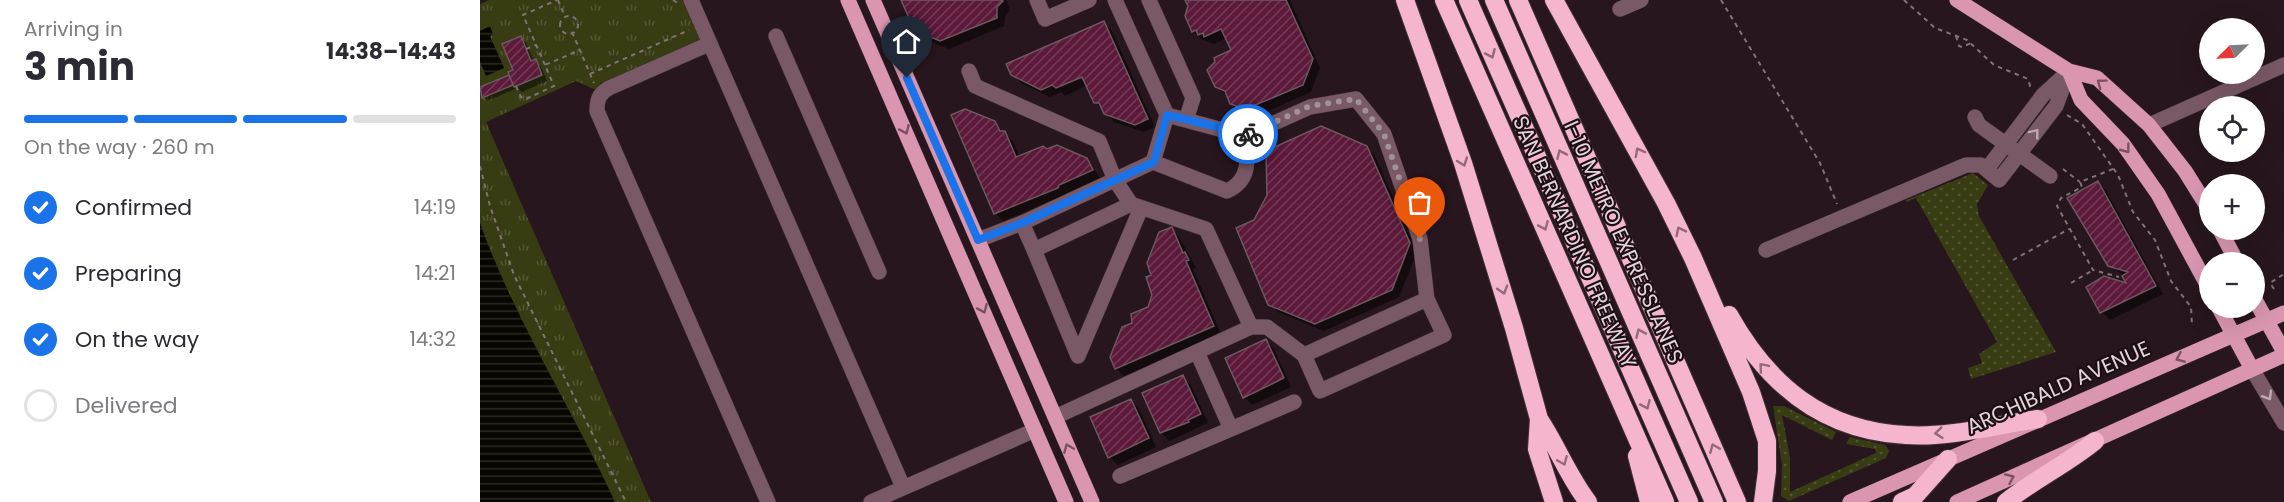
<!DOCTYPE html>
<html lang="en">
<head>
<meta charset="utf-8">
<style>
  body { margin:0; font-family:Poppins,sans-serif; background:#f2f2f3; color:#2b2b33; height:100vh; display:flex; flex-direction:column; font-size:22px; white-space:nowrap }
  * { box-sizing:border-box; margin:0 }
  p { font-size:20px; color:#7c7c81 }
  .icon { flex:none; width:33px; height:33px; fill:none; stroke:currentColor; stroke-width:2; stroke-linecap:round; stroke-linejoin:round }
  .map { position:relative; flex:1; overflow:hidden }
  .sheet { display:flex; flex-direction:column; background:#fff; width:480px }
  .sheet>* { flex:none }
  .needle { width:39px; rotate:246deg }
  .fabs { position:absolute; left:1719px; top:18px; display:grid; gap:12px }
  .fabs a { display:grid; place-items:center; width:66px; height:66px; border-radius:50%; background:#fff; box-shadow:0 6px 24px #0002; font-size:30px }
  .pin { position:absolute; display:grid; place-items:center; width:51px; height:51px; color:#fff; margin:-62px -26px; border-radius:50% 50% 50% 0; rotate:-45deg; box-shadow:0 0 6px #0007 }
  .pin .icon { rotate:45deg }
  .courier { position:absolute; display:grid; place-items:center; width:60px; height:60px; margin:-30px; border:4px solid #1a73e8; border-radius:50%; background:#fff; color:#222; box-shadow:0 2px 8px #0007 }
  .overview em { font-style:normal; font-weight:700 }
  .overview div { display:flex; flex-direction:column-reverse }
  .overview { display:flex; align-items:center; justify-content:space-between; height:102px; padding:0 24px }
  h1 { font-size:39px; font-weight:700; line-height:45px }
  .bar { display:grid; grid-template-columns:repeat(4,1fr); gap:9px 6px; align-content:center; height:72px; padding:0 24px }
  .bar i { height:8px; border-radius:4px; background:#e1e1e2 }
  .bar .active { background:#1a73e8 }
  .bar p { grid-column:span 4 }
  ol { padding:0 24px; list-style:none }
  li { display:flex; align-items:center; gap:18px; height:66px }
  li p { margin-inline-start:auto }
  li .icon { padding:6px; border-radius:50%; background:#1a73e8; color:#fff; stroke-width:4 }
  li:last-child { color:#7c7c81 }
  li i { width:33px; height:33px; border:3px solid #e1e1e2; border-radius:50% }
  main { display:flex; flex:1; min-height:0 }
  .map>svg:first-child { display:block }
</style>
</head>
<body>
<main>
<section class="sheet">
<div class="overview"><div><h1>3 min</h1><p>Arriving in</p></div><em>14:38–14:43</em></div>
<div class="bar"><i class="active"></i><i class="active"></i><i class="active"></i><i></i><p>On the way · 260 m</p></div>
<ol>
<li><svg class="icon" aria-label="check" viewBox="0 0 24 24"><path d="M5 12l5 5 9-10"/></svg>Confirmed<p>14:19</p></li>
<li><svg class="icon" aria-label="check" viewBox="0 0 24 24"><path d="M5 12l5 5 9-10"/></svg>Preparing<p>14:21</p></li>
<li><svg class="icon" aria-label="check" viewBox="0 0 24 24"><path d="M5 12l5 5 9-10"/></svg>On the way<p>14:32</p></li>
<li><i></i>Delivered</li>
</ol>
</section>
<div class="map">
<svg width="1804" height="502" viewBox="0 0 1804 502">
  <defs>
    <pattern id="grass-dots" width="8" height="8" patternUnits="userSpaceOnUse" patternTransform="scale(1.5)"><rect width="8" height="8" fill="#383c13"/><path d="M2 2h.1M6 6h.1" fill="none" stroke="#545735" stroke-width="1.8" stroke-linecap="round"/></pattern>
    <pattern id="park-tufts" width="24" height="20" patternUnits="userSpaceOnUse" patternTransform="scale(1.5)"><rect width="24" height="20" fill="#383c13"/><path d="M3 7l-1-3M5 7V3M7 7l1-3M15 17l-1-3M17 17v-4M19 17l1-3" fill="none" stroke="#545735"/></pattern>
    <pattern id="water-rules" width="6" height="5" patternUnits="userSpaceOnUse" patternTransform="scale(1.5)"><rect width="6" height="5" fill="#070700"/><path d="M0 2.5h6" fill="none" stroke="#2b2a25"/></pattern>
    <pattern id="building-hatch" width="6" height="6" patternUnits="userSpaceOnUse" patternTransform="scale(1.5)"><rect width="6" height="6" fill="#5c193a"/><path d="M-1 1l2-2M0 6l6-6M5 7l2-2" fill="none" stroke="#733a56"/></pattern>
  </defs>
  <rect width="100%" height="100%" fill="#27161d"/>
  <path fill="url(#grass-dots)" d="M1493,173l15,12 -11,19 2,12 77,136 -85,27 -3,-11 14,-5 -3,-9 18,-12 -81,-144 -9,4 -1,-2z
    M1293,406h11l52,26 -4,8 -50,-25 8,42v35l86,-39 -1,-4 -29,-5 4,-7 35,8 4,6 -3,7 -97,43 -8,-5 1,-31z"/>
  <path fill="url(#park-tufts)" d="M9,0h194l17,40 -99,43 -5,7 -20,-9 -90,41 165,380h-171v-498z"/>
  <path fill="url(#water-rules)" d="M10,26l3,8 -3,2 14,32 -18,8 -6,-14v-31z
    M0,223c35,98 92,185 135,279h-135z"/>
  <path fill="#0007" d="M423,0h103l4,10 -5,6 -1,10 -55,23 -25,-10 -8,-9z
    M707,0h103l30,68 -9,24 -56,25 -15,-6 -11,-14 -13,-11 17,-35 -6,-13 -13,6 -13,-5 -8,-8z
    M624,23l8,8 43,96 -11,5 -30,-10 -19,-20 -7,-17 -23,11 -4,-4 -11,5 -29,-14 -9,-9z
    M40,37l6,6 8,18 7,6 6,14 -25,11 -5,-4 -30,13 -7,-12 31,-13 4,-6z
    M514,123l19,18 7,17 67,1 13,19 -33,15 -1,4 -2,-2 -61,26 -8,-8z
    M887,148l8,8 42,96 -18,45 -75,34 -46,-19 -8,-8 -15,-83z
    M1618,183l8,8 57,103 -53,26 -8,-8 27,-26 -6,-11 -14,-10z
    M691,229l8,8 14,25 3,6 -3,1 28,65 -97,42 -8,-8 17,-44 17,-16 4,-13 -2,-19z
    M786,341l8,8 17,38 -39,18 -8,-8z
    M703,377l8,8 17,38 -39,18 -8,-9 -17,-38z
    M651,401l8,8 17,38 -38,18 -8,-8z"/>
  <path fill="url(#building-hatch)" stroke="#6c585f" stroke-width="1.5" d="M421,0h101l1,1 -6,6v11l-57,23 -25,-10z
    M705,0h101l27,59 -10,26 -57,24 -16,-5 -5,-13 -10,-4 -8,-17 8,-8 -1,-4 17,-8 -10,-21 -17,8 -1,-4 -5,2 -2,-5 -4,2 -7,-16 3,-10z
    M624,21l44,98 -13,6 -31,-11 -5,-11h-5l-12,-26 -26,11 -4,-3 -11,5 -30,-15 -5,-11z
    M41,36l10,25 5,-2 6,16 -28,12 -6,-15 5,-2 -11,-26z
    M29,75l4,10 -31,13 -2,-11z
    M485,109l30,12 5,10h5l11,26 27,-11 4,3 10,-4 30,13 6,12 -34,15 -1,3 -64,26 -43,-99z
    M841,126l46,20 43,97 -18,47 -77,34 -47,-19 -32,-77 18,-8 13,-25 -1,-44z
    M1618,181l58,105 -56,27 -14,-26 18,-11 22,7 -4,-7 6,-4 -20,-6 -41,-68z
    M692,227l11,26 2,-1 4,8 -3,1 28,65 -99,43 -5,-12 12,-30 10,-4 -1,-9 17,-7 4,-12 -6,-18 5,-2 -4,-12 12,-31z
    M786,339l18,39 -41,20 -18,-40z
    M703,375l18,39 -13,6 1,2 -29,11 -18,-40z
    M651,399l18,39 -41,20 -18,-41z"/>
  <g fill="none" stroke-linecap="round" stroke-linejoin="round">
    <g stroke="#413137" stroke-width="16">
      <path id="minor" d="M211,0l212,487
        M557,0l8,19 44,-19
        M635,0l52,115 -14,47
        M669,0l44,98 -7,22
        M1140,9l21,-9
        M296,36l103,236
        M229,44l-100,44c-10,6 -12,11 -12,23l171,391
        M489,71l6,15 124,55 16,39 16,24
        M687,115l78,21 65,-29 46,-8 28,35 36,105 7,60
        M1495,117l4,8 71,51
        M1669,125l135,-60
        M1507,169l56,-74 24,-22
        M661,208l-63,148 -44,-106 97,-46 75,25 45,98h16l37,28
        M542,223l12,27
        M498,240l44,-17 131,-61 74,29c24,-11 21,-32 18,-55
        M1286,250l200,-85h15l18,15 57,-74 13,-35
        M947,299l17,36 -124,56 -16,-36z
        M1772,369l32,54
        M575,417l196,-90
        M751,429l63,-27
        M640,476l111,-47 -34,-77
        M391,502l164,-72"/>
    </g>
    <g stroke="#413137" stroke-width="16">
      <path id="major" d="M368,0l218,502
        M393,0l219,502
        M1477,0l112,71 28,7 52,47 36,46 25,40
        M1589,71l12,29 42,44 35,50 52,96
        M1740,230l17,32
        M1774,298l30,54
        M1739,308l33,61
        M1370,502l434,-189
        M1477,502l327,-147"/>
    </g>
    <g stroke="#413137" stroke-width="20">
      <path id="highway" d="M925,0l58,163 51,165 25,91 -2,30 17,53
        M964,0l221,502
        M988,0l221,502
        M1014,0l220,502
        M1038,0l219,502
        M1074,0l112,203 27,55 58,134 16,49v30l-4,31
        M1249,315c39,70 94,116 177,120 43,3 89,-10 132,-16
        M1059,419c18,27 29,57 49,83
        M1157,456l12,46
        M1422,502l13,-6 33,-37
        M1526,502c29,-23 61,-38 89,-61"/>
    </g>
    <path stroke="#817278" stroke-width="2" stroke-dasharray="4.5 4.5" stroke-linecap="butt" d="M78,0l7,17
      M193,0l6,4
      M1241,0l99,163 17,41
      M1424,0l31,28 32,12 27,25 34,14 3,10
      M80 25a9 9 0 1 1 18 0a9 9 0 1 1-18 0Z
      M92,32l22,51
      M1476,36l3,10 3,1 9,-4
      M46,49l10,-4
      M65,65l-22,-50 34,-15
      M110,74l99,-44
      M36,86l5,11 5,2 28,-13 -9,-21 35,-15
      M1587,115l15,9 36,51 15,37 22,28 16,41 20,26 1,18
      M0,166l10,40 24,69 112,227
      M1583,169l17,13
      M1633,169l-33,13 2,5 -21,11 -4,8 36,64 26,7
      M1533,260l56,-31
      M1591,283l22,-13
      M1794,289l-4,-6 14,-9"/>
    <use href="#minor" stroke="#7a5966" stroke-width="15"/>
    <use href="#major" stroke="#da96b1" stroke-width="15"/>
    <use href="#highway" stroke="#f6b5cf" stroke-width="18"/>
  </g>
  <defs><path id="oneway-chevron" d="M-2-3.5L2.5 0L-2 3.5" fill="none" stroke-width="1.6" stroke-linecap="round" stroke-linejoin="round" transform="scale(1.5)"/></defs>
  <g stroke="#94697b">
    <use href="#oneway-chevron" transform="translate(1011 54) rotate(66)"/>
    <use href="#oneway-chevron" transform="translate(1159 152) rotate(-118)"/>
    <use href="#oneway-chevron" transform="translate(1081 154) rotate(-114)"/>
    <use href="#oneway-chevron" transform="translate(983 162) rotate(70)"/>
    <use href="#oneway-chevron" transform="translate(1064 226) rotate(66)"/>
    <use href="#oneway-chevron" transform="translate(1200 231) rotate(-116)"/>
    <use href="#oneway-chevron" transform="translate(1023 290) rotate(73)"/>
    <use href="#oneway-chevron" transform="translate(1160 333) rotate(-114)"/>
    <use href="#oneway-chevron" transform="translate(1283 367) rotate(-130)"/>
    <use href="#oneway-chevron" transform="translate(1166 405) rotate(66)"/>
    <use href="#oneway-chevron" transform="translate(1459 433) rotate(174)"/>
    <use href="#oneway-chevron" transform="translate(1234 448) rotate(-113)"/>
    <use href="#oneway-chevron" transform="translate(1083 461) rotate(67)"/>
  </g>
  <g stroke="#7c5262">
    <use href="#oneway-chevron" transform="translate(1621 83) rotate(-143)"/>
    <use href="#oneway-chevron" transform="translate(425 130) rotate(66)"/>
    <use href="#oneway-chevron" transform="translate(1646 149) rotate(53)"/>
    <use href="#oneway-chevron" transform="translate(503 309) rotate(66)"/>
    <use href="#oneway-chevron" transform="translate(1700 358) rotate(157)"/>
    <use href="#oneway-chevron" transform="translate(588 448) rotate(-113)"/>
    <use href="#oneway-chevron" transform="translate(1530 478) rotate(-24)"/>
  </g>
  <g stroke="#bdaab1">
    <use href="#oneway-chevron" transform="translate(1555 133) rotate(-52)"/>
    <use href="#oneway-chevron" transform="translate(1788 396) rotate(59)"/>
  </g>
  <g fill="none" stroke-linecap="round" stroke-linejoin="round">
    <path stroke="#a09297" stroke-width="6" stroke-dasharray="0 10.8" d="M768,134l62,-28 46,-7 28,35 36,105"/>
    <path stroke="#1a73e8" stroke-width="8" d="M427,78l71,162 44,-17 132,-61 13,-47 81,19"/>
  </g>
  <g text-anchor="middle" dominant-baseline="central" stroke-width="4.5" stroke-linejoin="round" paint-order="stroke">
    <g font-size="21" fill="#e1d5d9" stroke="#1d0d14">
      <text transform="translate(1095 242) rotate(66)">SAN BERNARDINO FREEWAY</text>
      <text transform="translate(1144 242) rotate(66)">I-10 METRO EXPRESSLANES</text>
      <text transform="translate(1578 387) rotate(-24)">ARCHIBALD AVENUE</text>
    </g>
  </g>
</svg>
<div class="fabs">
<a><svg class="needle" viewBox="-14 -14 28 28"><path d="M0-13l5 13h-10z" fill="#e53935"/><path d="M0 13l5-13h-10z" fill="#7c7c81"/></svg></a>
<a><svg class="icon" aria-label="locate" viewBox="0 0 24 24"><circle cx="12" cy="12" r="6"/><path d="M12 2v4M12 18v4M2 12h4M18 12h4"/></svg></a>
<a>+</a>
<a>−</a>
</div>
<div class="pin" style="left:940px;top:239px;background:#ea580c"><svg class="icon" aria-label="bag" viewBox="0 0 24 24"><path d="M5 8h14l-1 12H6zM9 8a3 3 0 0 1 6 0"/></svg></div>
<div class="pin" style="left:427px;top:78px;background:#1f2937"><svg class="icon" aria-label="home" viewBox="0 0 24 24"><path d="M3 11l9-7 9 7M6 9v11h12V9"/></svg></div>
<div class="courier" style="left:768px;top:134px"><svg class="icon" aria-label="bike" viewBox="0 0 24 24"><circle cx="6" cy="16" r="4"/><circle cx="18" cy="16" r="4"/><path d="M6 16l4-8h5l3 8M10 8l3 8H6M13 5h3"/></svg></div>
</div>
</main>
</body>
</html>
